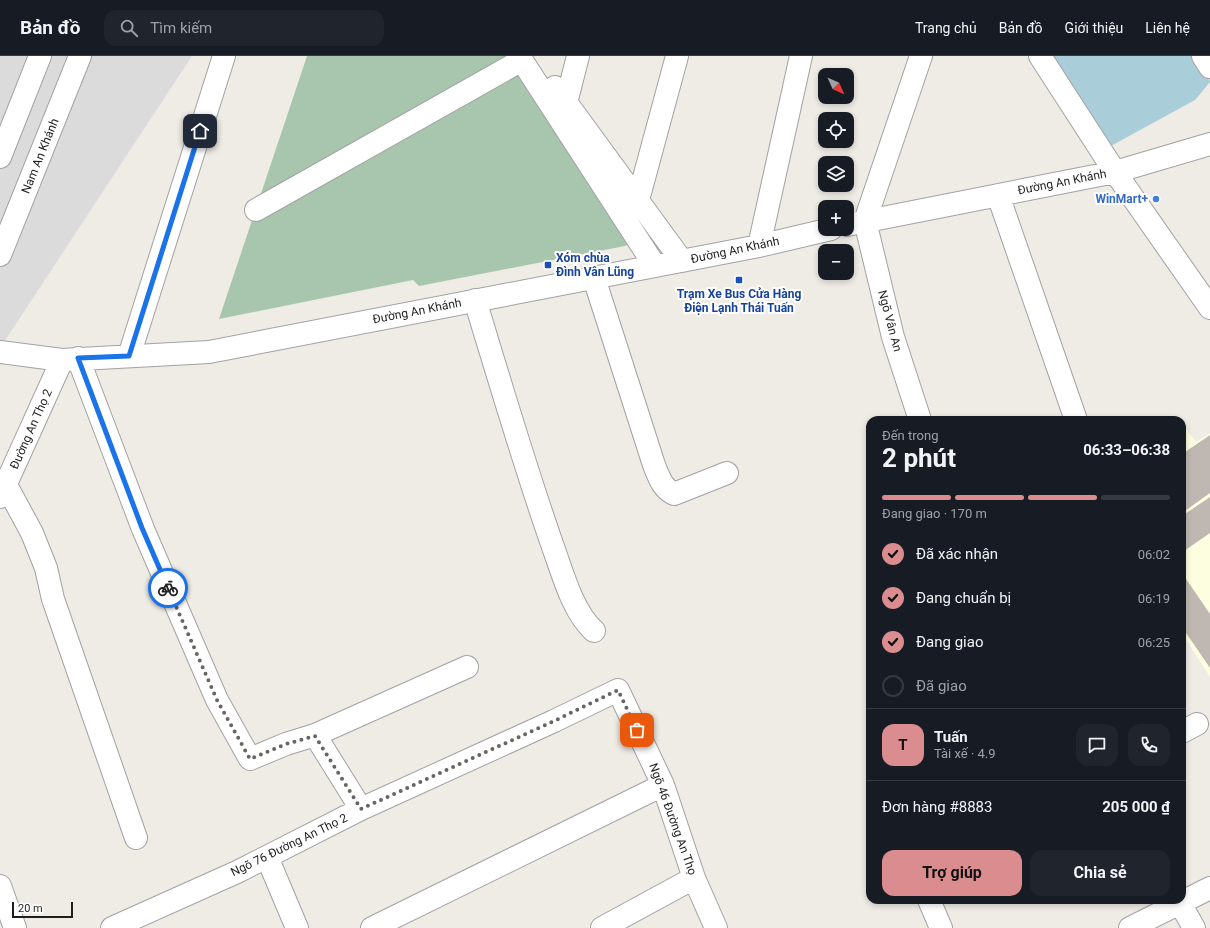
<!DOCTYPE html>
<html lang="vi">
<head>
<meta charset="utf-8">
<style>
  body { margin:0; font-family:Roboto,sans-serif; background:#20242c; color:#f1f3f6; height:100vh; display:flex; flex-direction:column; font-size:15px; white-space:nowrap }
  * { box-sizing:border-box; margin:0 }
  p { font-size:13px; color:#9ea1a6 }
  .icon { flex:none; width:22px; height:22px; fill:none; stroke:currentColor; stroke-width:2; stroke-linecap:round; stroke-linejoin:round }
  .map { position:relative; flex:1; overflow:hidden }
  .side { position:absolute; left:866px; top:360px; width:320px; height:488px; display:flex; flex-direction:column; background:#171b24; border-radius:12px; box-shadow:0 2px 6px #0003 }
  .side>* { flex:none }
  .needle { width:26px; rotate:135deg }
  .buttons { position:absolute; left:818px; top:12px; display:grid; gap:8px }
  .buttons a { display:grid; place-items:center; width:36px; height:36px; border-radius:8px; background:#171b24; box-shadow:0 2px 6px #0003; font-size:20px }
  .scale { position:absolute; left:12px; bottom:10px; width:61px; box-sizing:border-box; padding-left:4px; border:2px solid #1e1e1e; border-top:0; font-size:11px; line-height:14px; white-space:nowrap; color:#1e1e1e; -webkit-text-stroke:3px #fff; paint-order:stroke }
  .pin { position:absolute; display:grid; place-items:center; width:34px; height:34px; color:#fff; margin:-17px; border-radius:8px; box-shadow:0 2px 6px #0006 }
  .courier { position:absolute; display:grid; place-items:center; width:40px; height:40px; margin:-20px; border:3px solid #1a73e8; border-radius:50%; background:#fff; color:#222; box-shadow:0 1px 5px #0007 }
  .overview em { font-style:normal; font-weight:700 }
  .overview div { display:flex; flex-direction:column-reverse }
  .overview { display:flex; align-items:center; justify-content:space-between; height:68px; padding:0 16px }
  h1 { font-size:26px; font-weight:700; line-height:30px }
  .bar { display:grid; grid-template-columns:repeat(4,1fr); gap:6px 4px; align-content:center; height:48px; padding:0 16px }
  .bar i { height:5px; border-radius:3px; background:#363941 }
  .bar .selected { background:#da8c8e }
  .bar p { grid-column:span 4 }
  .line { display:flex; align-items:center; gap:10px; padding:0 16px; border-top:1px solid #363941 }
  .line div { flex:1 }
  .round { display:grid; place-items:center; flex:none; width:42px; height:42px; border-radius:12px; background:#20242c }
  ol { padding:0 16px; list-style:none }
  li { display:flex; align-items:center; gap:12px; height:44px }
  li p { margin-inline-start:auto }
  li .icon { padding:4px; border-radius:50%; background:#da8c8e; color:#111; stroke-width:4 }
  li:last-child { color:#9ea1a6 }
  li i { width:22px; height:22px; border:2px solid #363941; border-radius:50% }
  .button { display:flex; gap:8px; margin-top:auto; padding:8px 16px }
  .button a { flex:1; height:46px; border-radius:12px; background:#da8c8e; color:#111; font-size:16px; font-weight:700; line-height:46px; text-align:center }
  .button a+a { background:#20242c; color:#f1f3f6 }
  header { display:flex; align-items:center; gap:24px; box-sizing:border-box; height:56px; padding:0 20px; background:#171b24; border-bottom:1px solid #363941 }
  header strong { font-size:19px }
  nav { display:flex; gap:22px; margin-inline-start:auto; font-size:14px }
  .search { width:280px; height:36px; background:#20242c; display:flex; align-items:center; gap:10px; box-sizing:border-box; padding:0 14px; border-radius:12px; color:#9ea1a6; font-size:15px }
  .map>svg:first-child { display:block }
</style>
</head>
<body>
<header>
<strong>Bản đồ</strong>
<div class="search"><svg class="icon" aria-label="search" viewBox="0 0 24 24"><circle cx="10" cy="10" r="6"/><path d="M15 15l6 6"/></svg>Tìm kiếm</div>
<nav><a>Trang chủ</a><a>Bản đồ</a><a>Giới thiệu</a><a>Liên hệ</a></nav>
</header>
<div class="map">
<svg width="1210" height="872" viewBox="0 0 1210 872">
  <rect width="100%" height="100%" fill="#efebe5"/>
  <path fill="#dcdbdb" d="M0,0h192l-192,292z"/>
  <path fill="#fdfde0" d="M1182,368l14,18 14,-9v244l-28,-44z"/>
  <path fill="#a8c6ad" d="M307,0h216l119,179 -17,11 -206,40 -6,-6 -194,39z"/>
  <path fill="#a9ced9" d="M1049,0h153l8,26 -15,18 -86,47z"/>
  <path fill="#bfb7b2" d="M1210,379v58l-28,20v-59z
    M1210,441v36l-26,18 -2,-3v-32z
    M1182,517l28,41v54l-28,-41z"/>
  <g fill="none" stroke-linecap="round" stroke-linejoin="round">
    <g stroke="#a2a2a2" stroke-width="24">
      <path id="minor" d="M519,0l136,210
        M1040,0l75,116 95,136
        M1203,0l7,11
        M555,31l127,174
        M566,47l12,-47
        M0,101l40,-101
        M998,139l78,225
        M638,144l39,-144
        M256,154l266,-150
        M847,169l268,-53 95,-28
        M759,190l42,-190
        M0,199l80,-199
        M594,222l60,187c5,12 8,23 20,29l53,-21
        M475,244c25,82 49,164 77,244 10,27 20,67 42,87
        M0,296l62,8 147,-8 550,-106 72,-17
        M129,300l95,-300
        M78,302l65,171 74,171 33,59 36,-15 29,-9 46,74
        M920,364l-27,-83 -28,-116 56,-165
        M6,429l26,48 14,35 7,31 83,239
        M0,441l62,-137
        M1182,676l15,-8
        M315,679l152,-68
        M267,801l30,71
        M0,830l15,42
        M929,844l12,28
        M1180,847l14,25
        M112,872l125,-56 124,-63 193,-88 64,-31 45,95 31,93 22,50
        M372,872l291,-143
        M602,872l92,-50
        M1130,872l80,-40"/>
    </g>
    <use href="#minor" stroke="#fff" stroke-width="22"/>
  </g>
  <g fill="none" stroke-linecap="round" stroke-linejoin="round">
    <path stroke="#676664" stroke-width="4" stroke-dasharray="0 7.2" d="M168,532l49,112 33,59 36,-15 29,-8 46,73 193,-88 64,-31 19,40"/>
    <path stroke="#1a73e8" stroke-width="5" d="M168,532l-26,-60 -64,-170 51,-2 71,-225"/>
  </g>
  <circle fill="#3f7fe0" stroke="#fff" stroke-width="1.5" cx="1156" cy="143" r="4"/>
  <g fill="#1a4fb4" stroke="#fff" stroke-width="1.5">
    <rect x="544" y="205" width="8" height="8" rx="2"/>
    <rect x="735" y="220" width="8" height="8" rx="2"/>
  </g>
  <g text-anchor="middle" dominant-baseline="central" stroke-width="4" stroke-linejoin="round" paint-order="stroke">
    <g font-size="12" fill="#1e1e1e" stroke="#fff">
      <text transform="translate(40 100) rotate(-68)">Nam An Khánh</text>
      <text transform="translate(1062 126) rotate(-11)">Đường An Khánh</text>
      <text transform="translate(735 194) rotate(-12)">Đường An Khánh</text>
      <text transform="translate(417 255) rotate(-11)">Đường An Khánh</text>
      <text transform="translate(890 265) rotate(75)">Ngõ Vân An</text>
      <text transform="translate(31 373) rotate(-66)">Đường An Thọ 2</text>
      <text transform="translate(673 763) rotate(70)">Ngõ 46 Đường An Thọ</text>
      <text transform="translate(289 789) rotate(-26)">Ngõ 76 Đường An Thọ 2</text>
    </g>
    <g font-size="12" font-weight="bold" fill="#366cbe" stroke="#fff" text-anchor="end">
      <text x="1148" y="143">WinMart+</text>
    </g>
    <g font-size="12" font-weight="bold" fill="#164399" stroke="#fff" text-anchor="start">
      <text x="556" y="202">Xóm chùa<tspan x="556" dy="14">Đình Vân Lũng</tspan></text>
      <text x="739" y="238" text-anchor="middle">Trạm Xe Bus Cửa Hàng<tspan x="739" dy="14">Điện Lạnh Thái Tuấn</tspan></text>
    </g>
  </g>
</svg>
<div class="buttons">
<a><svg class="needle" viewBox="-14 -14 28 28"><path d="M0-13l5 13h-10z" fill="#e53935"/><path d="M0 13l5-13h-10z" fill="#9ea1a6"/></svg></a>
<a><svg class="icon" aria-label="locate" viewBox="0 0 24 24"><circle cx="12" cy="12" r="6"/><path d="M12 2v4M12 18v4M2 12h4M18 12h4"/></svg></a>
<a><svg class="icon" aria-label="layers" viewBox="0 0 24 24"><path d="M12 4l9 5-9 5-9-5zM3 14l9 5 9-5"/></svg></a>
<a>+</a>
<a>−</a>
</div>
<div class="scale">20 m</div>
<div class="pin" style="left:637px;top:674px;background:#ea580c"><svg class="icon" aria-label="bag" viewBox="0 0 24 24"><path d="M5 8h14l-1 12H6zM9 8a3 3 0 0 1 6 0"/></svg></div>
<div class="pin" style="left:200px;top:75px;background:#1f2937"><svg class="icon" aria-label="home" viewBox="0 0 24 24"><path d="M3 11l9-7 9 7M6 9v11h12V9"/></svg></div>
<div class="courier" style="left:168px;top:532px"><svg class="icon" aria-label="bike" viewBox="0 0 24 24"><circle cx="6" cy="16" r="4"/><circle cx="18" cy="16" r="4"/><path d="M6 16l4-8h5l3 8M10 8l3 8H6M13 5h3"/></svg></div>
<section class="side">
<div class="overview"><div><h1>2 phút</h1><p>Đến trong</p></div><em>06:33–06:38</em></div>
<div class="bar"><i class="selected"></i><i class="selected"></i><i class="selected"></i><i></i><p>Đang giao · 170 m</p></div>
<ol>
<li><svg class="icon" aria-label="check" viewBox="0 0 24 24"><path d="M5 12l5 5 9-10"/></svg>Đã xác nhận<p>06:02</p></li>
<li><svg class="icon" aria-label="check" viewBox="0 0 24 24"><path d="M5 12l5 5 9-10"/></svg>Đang chuẩn bị<p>06:19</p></li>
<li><svg class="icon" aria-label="check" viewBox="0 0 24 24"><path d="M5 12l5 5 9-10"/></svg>Đang giao<p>06:25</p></li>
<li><i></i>Đã giao</li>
</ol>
<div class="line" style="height:72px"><b class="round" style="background:#da8c8e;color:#111">T</b><div><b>Tuấn</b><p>Tài xế · 4.9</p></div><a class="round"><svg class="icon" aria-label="chat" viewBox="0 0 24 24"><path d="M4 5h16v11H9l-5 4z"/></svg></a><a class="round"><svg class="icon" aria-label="phone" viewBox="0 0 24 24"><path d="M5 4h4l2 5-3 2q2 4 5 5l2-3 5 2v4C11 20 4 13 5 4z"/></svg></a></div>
<div class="line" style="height:52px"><div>Đơn hàng #8883</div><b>205 000 ₫</b></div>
<div class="button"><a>Trợ giúp</a><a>Chia sẻ</a></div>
</section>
</div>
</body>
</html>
